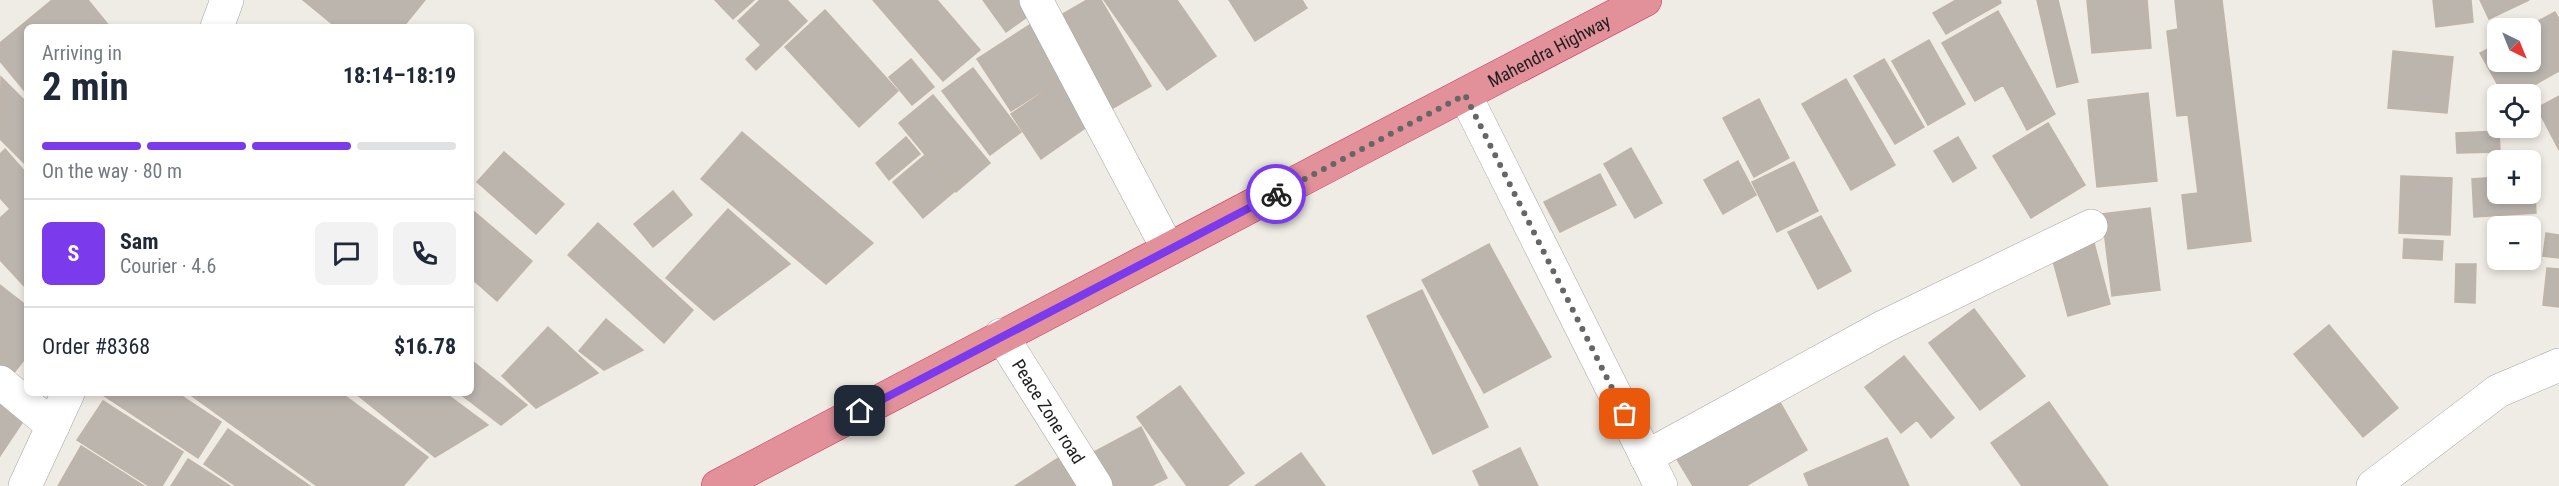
<!DOCTYPE html>
<html lang="en">
<head>
<meta charset="utf-8">
<style>
  body { margin:0; font-family:"Roboto Condensed",sans-serif; background:#f2f2f3; color:#1f2937; height:100vh; display:flex; flex-direction:column; font-size:22px; white-space:nowrap }
  * { box-sizing:border-box; margin:0 }
  p { font-size:20px; color:#747a83 }
  .icon { flex:none; width:33px; height:33px; fill:none; stroke:currentColor; stroke-width:2; stroke-linecap:round; stroke-linejoin:round }
  .map { position:relative; flex:1; overflow:hidden }
  .drawer { position:absolute; left:24px; top:24px; width:450px; height:372px; display:flex; flex-direction:column; background:#fff; border-radius:9px; box-shadow:0 3px 9px #0003 }
  .drawer>* { flex:none }
  .needle { width:39px; rotate:137deg }
  .buttons { position:absolute; left:2487px; top:18px; display:grid; gap:12px }
  .buttons a { display:grid; place-items:center; width:54px; height:54px; border-radius:9px; background:#fff; box-shadow:0 3px 9px #0003; font-size:30px }
  .pin { position:absolute; display:grid; place-items:center; width:51px; height:51px; color:#fff; margin:-26px; border-radius:12px; box-shadow:0 3px 9px #0006 }
  .courier { position:absolute; display:grid; place-items:center; width:60px; height:60px; margin:-30px; border:4px solid #7c3aed; border-radius:50%; background:#fff; color:#222; box-shadow:0 2px 8px #0007 }
  .head em { font-style:normal; font-weight:700 }
  .head div { display:flex; flex-direction:column-reverse }
  .head { display:flex; align-items:center; justify-content:space-between; height:102px; padding:0 18px }
  h1 { font-size:39px; font-weight:700; line-height:45px }
  .bar { display:grid; grid-template-columns:repeat(4,1fr); gap:9px 6px; align-content:center; height:72px; padding:0 18px }
  .bar i { height:8px; border-radius:4px; background:#e0e1e3 }
  .bar .active { background:#7c3aed }
  .bar p { grid-column:span 4 }
  .line { display:flex; align-items:center; gap:15px; padding:0 18px; border-top:2px solid #e0e1e3 }
  .line div { flex:1 }
  .round { display:grid; place-items:center; flex:none; width:63px; height:63px; border-radius:9px; background:#f2f2f3 }
  .map>svg:first-child { display:block }
</style>
</head>
<body>
<div class="map">
<svg width="2559" height="486" viewBox="0 0 2559 486">
  <rect width="100%" height="100%" fill="#efece5"/>
  <path fill="#bbb5ae" stroke="#c0b4a8" stroke-width="1.5" d="M52,0h36l22,27h-83v67l-27,-33v-18z
    M303,0h122l-22,27h-67z
    M715,0h39l-21,19z
    M760,0h27l20,21 -51,49 -10,-11 15,-14 -23,-24z
    M873,0h64l43,50 -37,31z
    M983,0h39l9,14 -25,18z
    M1087,0h14l50,86 -43,25 -54,-92z
    M1104,0h73l39,56 -49,34z
    M1229,0h73l5,8 -52,33z
    M1956,0h44l1,3 -55,31 -13,-21z
    M2037,0h21l20,82 -21,5z
    M2087,0h60l4,48 -59,5z
    M2175,0h47l29,241 -63,8 -6,-54 16,-2 -10,-78 -11,1 -10,-85 11,-2z
    M2433,0h38l2,22 -37,5z
    M2480,0h49l-40,19z
    M825,10l73,81 -39,36 -74,-80z
    M1998,11l57,103 -28,16 -24,-45 -28,16 -33,-58z
    M2555,12l4,7v52l-41,23h-15l-23,-41 18,-9v18h32v-34h-5z
    M1031,24l34,52 -54,35 -34,-52z
    M1929,40l36,64 -37,21 -36,-64z
    M2393,51l60,6 -6,56 -59,-5z
    M911,59l23,28 -22,18 -23,-28z
    M1884,59l40,68 -29,17 -41,-68z
    M973,68l48,64 -31,23 -48,-64z
    M1,77l26,26v63l-27,-27z
    M1065,77l30,44 -54,38 -30,-45z
    M1846,79l49,86 -44,25 -49,-86z
    M2148,93l9,88 -60,6 -9,-87z
    M933,95l57,68 -34,29 -57,-69z
    M2559,96v54l-22,-42z
    M1759,99l30,59 -35,19 -31,-59z
    M2048,123l37,62 -54,33 -38,-62z
    M2499,131l1,21 -43,1 -1,-20z
    M742,132l131,111 -47,41 -125,-105z
    M906,137l14,17 -31,26 -13,-17z
    M1958,137l18,31 -23,14 -19,-31z
    M1631,148l31,55 -27,15 -31,-54z
    M5,149l22,25v115l-27,-29v-42l10,-9 -10,-11v-44z
    M504,152l60,52 -28,30 -59,-52z
    M925,155l30,36 -32,27 -30,-36z
    M1738,161l18,34 -33,19 -19,-34z
    M1794,162l24,49 -41,21 -25,-50z
    M1600,174l16,31 -56,27 -16,-30z
    M2530,175h4l2,38 -62,4 -2,-38 26,-2v17h32z
    M2401,176l51,2 -2,57 -51,-2z
    M673,191l19,24 -39,32 -19,-23z
    M2150,208l10,82 -48,6 -10,-82z
    M471,209l61,52 -35,40 -26,-23z
    M728,209l62,55 -76,56 -48,-42z
    M1821,216l30,55 -33,18 -30,-57z
    M598,223l95,87 -29,33 -96,-88z
    M2546,233l13,2v23l-16,-2z
    M2093,239l17,65 -42,12 -18,-66z
    M2404,239l39,2 -1,19 -39,-2z
    M1489,244l62,113 -67,36 -62,-113z
    M2456,264h20l-1,39 -20,-1z
    M2547,268l12,1v38l-16,-2z
    M0,285l27,21v50l-14,18 -13,-10z
    M1422,290l66,137 -55,27 -66,-138z
    M1974,309l51,67 -45,34 -51,-67z
    M606,319l37,31 -39,20 -25,-19z
    M2329,325l69,83 -35,29 -69,-83z
    M548,327l50,46 -62,35 -34,-32z
    M1904,356l50,62 -23,20 -14,-18 -16,13 -36,-46z
    M471,360l56,45 -26,20 -42,-32h12z
    M1180,386l64,87 -17,13h-40l-50,-69z
    M100,393h77l44,29 -23,36z
    M188,393h153l87,64 -25,29h-86z
    M355,393h90l43,32 -53,32z
    M1777,397l30,53 -61,36h-53l-18,-30z
    M103,401l80,51 -21,34h-13l-72,-46z
    M2049,402l59,84h-86l-31,-43z
    M0,404l22,19 -22,33z
    M1141,427l26,51 -16,8h-44l-17,-32z
    M228,429l82,57h-74l-32,-22z
    M1887,438l22,48h-100l-5,-12z
    M81,446l63,40h-86z
    M1520,448l18,38h-58l-7,-15z
    M1066,453l21,33h-72z
    M1301,453l24,33h-70z
    M188,459l42,27h-59z"/>
  <g fill="none" stroke-linecap="round" stroke-linejoin="round">
    <g stroke="#a5a5a5" stroke-width="34">
      <g id="street">
        <path d="M1036,0l132,249"/>
        <path d="M217,27l10,-27"/>
        <path d="M1465,95l196,391"/>
        <path id="s1" d="M1001,335l95,151"/>
        <path d="M0,382l53,44"/>
        <path d="M1646,457l239,-131 206,-100"/>
        <path d="M25,486l43,-93"/>
        <path d="M2373,486l125,-95 61,-26"/>
      </g>
    </g>
    <g stroke="#d22d5b" stroke-width="34">
      <g id="highway">
        <path id="s2" d="M718,486c308,-164 618,-324 927,-486"/>
      </g>
    </g>
    <use href="#street" stroke="#fff" stroke-width="33"/>
    <use href="#highway" stroke="#e2919b" stroke-width="33"/>
  </g>
  <g fill="none" stroke-linecap="round" stroke-linejoin="round">
    <path stroke="#676664" stroke-width="6" stroke-dasharray="0 10.8" d="M1276,194l189,-99 160,319"/>
    <path stroke="#7c3aed" stroke-width="8" d="M860,411l416,-217"/>
  </g>
  <g text-anchor="middle" dominant-baseline="central" stroke-width="5" stroke-linejoin="round" paint-order="stroke">
    <g font-size="18" fill="#1e1e1e" stroke="#fff">
      <text stroke="none"><textPath href="#s2" startOffset="938">Mahendra Highway</textPath></text>
      <text stroke="none"><textPath href="#s1" startOffset="90">Peace Zone road</textPath></text>
    </g>
  </g>
</svg>
<div class="buttons">
<a><svg class="needle" viewBox="-14 -14 28 28"><path d="M0-13l5 13h-10z" fill="#e53935"/><path d="M0 13l5-13h-10z" fill="#747a83"/></svg></a>
<a><svg class="icon" aria-label="locate" viewBox="0 0 24 24"><circle cx="12" cy="12" r="6"/><path d="M12 2v4M12 18v4M2 12h4M18 12h4"/></svg></a>
<a>+</a>
<a>−</a>
</div>
<div class="pin" style="left:1625px;top:414px;background:#ea580c"><svg class="icon" aria-label="bag" viewBox="0 0 24 24"><path d="M5 8h14l-1 12H6zM9 8a3 3 0 0 1 6 0"/></svg></div>
<div class="pin" style="left:860px;top:411px;background:#1f2937"><svg class="icon" aria-label="home" viewBox="0 0 24 24"><path d="M3 11l9-7 9 7M6 9v11h12V9"/></svg></div>
<div class="courier" style="left:1276px;top:194px"><svg class="icon" aria-label="bike" viewBox="0 0 24 24"><circle cx="6" cy="16" r="4"/><circle cx="18" cy="16" r="4"/><path d="M6 16l4-8h5l3 8M10 8l3 8H6M13 5h3"/></svg></div>
<section class="drawer">
<div class="head"><div><h1>2 min</h1><p>Arriving in</p></div><em>18:14–18:19</em></div>
<div class="bar"><i class="active"></i><i class="active"></i><i class="active"></i><i></i><p>On the way · 80 m</p></div>
<div class="line" style="height:108px"><b class="round" style="background:#7c3aed;color:#fff">S</b><div><b>Sam</b><p>Courier · 4.6</p></div><a class="round"><svg class="icon" aria-label="chat" viewBox="0 0 24 24"><path d="M4 5h16v11H9l-5 4z"/></svg></a><a class="round"><svg class="icon" aria-label="phone" viewBox="0 0 24 24"><path d="M5 4h4l2 5-3 2q2 4 5 5l2-3 5 2v4C11 20 4 13 5 4z"/></svg></a></div>
<div class="line" style="height:78px"><div>Order #8368</div><b>$16.78</b></div>
</section>
</div>
</body>
</html>
